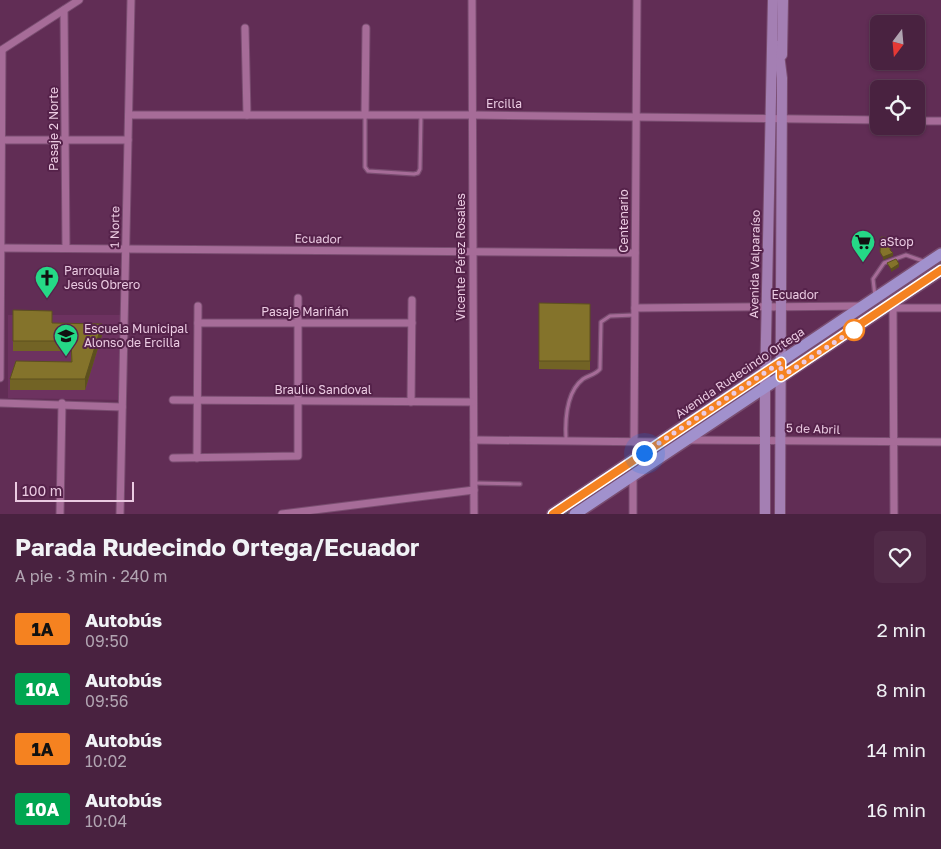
<!DOCTYPE html>
<html lang="es">
<head>
<meta charset="utf-8">
<style>
  body { margin:0; font-family:"Golos Text",sans-serif; background:#502a47; color:#f1f3f6; height:100vh; display:flex; flex-direction:column; font-size:19px; white-space:nowrap }
  * { box-sizing:border-box; margin:0 }
  p { font-size:16px; color:#b1a4b1 }
  .icon { flex:none; width:28px; height:28px; fill:none; stroke:currentColor; stroke-width:2; stroke-linecap:round; stroke-linejoin:round }
  .map { position:relative; height:514px; overflow:hidden }
  .side { display:flex; flex-direction:column; background:#492240; flex:1 }
  .side>* { flex:none }
  .badge { padding:0 10px; border-radius:4px; font-size:18px; line-height:32px }
  .needle { width:32px; rotate:196deg }
  .fabs { position:absolute; left:870px; top:15px; display:grid; gap:10px }
  .fabs a { display:grid; place-items:center; width:55px; height:55px; border-radius:8px; background:#492240; box-shadow:0 1px 4px #0004,0 0 0 1px #613f59; font-size:25px }
  .scale { position:absolute; left:15px; bottom:12px; width:119px; box-sizing:border-box; padding-left:5px; border:2px solid #ebcbe2; border-top:0; font-size:14px; line-height:18px; white-space:nowrap; color:#ebcbe2; -webkit-text-stroke:4px #55224a; paint-order:stroke }
  .you { position:absolute; width:25px; height:25px; margin:-12px; border:4px solid #fff; border-radius:50%; background:#1a73e8; box-shadow:0 0 0 8px #1a73e833 }
  .map>.badge { position:absolute; translate:-50% -50%; box-shadow:0 0 0 2px #fff }
  .round { display:grid; place-items:center; flex:none; width:52px; height:52px; border-radius:8px; background:#502a47 }
  .head { display:flex; align-items:center; justify-content:space-between; height:85px; padding:0 15px }
  h1 { font-size:24px; font-weight:700; line-height:38px }
  ul { padding:0; list-style:none }
  li { display:flex; align-items:center; gap:15px; height:60px; padding:0 15px }
  li div { flex:1 }
  li b { display:block; font-size:19px }
  li em { font-style:normal }
  li .badge { min-width:55px; font-weight:700; text-align:center }
  .map>svg:first-child { display:block }
  .built { fill:#6d3260 }
  .green { fill:#11814e }
  .lines { fill:none; stroke-linecap:round; stroke-linejoin:round }
  .lane-casing { stroke:#794d70; stroke-width:5.5 }
  .street-casing { stroke:#794d70; stroke-width:9 }
  .secondary-casing { stroke:#794d70; stroke-width:12 }
  .primary-casing { stroke:#794d70; stroke-width:14 }
  .lane { stroke:#a66c98; stroke-width:3 }
  .street { stroke:#a66c98; stroke-width:7 }
  .secondary { stroke:#a47fb3; stroke-width:10 }
  .primary { stroke:#a191cd; stroke-width:11 }
  .wall { fill:#726325 }
  .shaded-wall { fill:#5c501e }
  .building { fill:#84732b; stroke:#5c501e }
  .line-casing { stroke:#fff; stroke-width:11 }
  .line { stroke:#f58220; stroke-width:8 }
  .walk { stroke:#ebcbe2; stroke-width:5; stroke-dasharray:0 9 }
  .stop-dot { fill:#fff; stroke:#f58220; stroke-width:2.5 }
  .labels { text-anchor:middle; stroke-width:4; stroke-linejoin:round; paint-order:stroke }
  .street-label { font-size:12px; fill:#ebcbe2; stroke:#55224a }
  .poi-label { font-size:12px; fill:#ebcbe2; stroke:#55224a; text-anchor:start }
</style>
</head>
<body>
<div class="map">
<svg width="941" height="514" viewBox="0 0 941 514">
  <rect width="100%" height="100%" fill="#612d55"/>
  <path class="built" d="M8,315h117l-2,85 -115,-2z"/>
  <g class="green">
    <path d="M941,259v6l-150,100 1,-4z"/>
    <path d="M756,386l1,3 -191,125h-6z"/>
  </g>
  <g class="lines">
    <defs>
      <g id="lane">
        <path d="M365,115v52l3,4 46,3 4,-1 2,-4 1,-54"/>
        <path d="M875,296l-2,-17 11,-16 22,-8 17,6"/>
        <path d="M566,440c-1,-19 0,-48 17,-61 6,-4 12,-4 17,-10l1,-47 9,-6 24,-1"/>
        <path d="M474,483l46,1"/>
      </g>
      <g id="street">
        <path d="M472,0l2,514"/>
        <path d="M64,10l2,238"/>
        <path d="M245,28l2,87"/>
        <path d="M0,51l79,-51"/>
        <path d="M129,115h344l406,5"/>
        <path d="M365,115l1,-87"/>
        <path d="M916,121h25"/>
        <path d="M3,140h125"/>
        <path d="M0,248l635,5"/>
        <path d="M635,308l226,-2"/>
        <path d="M893,308l1,206"/>
        <path d="M893,308h48"/>
        <path d="M198,323h214"/>
        <path d="M0,378l2,-328"/>
        <path d="M173,400l299,2"/>
        <path d="M411,402l1,-102"/>
        <path d="M0,403l122,4"/>
        <path d="M474,440l184,2"/>
        <path d="M688,440l253,2"/>
        <path d="M634,442l3,-442"/>
        <path d="M173,458l125,-2v-158"/>
        <path d="M197,458l1,-152"/>
        <path d="M60,514l2,-111"/>
        <path d="M120,514l11,-514"/>
        <path d="M282,514l192,-24"/>
        <path d="M633,514v-39"/>
      </g>
      <g id="secondary">
        <path d="M778,46l4,32 -2,436"/>
        <path d="M782,55l1,-55"/>
        <path d="M765,514v-127l8,-387"/>
      </g>
      <g id="primary">
        <path d="M553,514l388,-260"/>
        <path d="M575,514l366,-244"/>
      </g>
    </defs>
    <use href="#lane" class="lane-casing"/>
    <use href="#street" class="street-casing"/>
    <use href="#secondary" class="secondary-casing"/>
    <use href="#primary" class="primary-casing"/>
    <use href="#lane" class="lane"/>
    <use href="#street" class="street"/>
    <use href="#secondary" class="secondary"/>
    <use href="#primary" class="primary"/>
  </g>
  <g class="wall">
    <path d="M539,303l51,1v66l-51,-1z"/>
    <path d="M13,310l39,13 50,12 -17,55h-75v-11l61,-17v-11h-58z"/>
  </g>
  <g class="shaded-wall">
    <path d="M893,253v3l-10,4v-3z"/>
    <path d="M899,264v3l-8,5v-3z"/>
    <path d="M102,324v11l-17,55v-11z"/>
  </g>
  <g class="building">
    <path d="M881,237l10,1 -1,12 3,3 -10,4 -3,-5z"/>
    <path d="M896,259l3,5 -8,5 -4,-6z"/>
    <path d="M539,303l51,1v57h-51z"/>
    <path d="M13,310l39,1v12l50,1 -17,55h-75l6,-18 56,1 -1,-21h-58z"/>
  </g>
  <g class="lines">
    <defs>
      <path id="line" d="M553,514l228,-152v15l160,-107"/>
    </defs>
    <use href="#line" class="line-casing"/>
    <use href="#line" class="line"/>
    <path class="walk" d="M644,453l137,-91v15l80,-52 -7,5"/>
  </g>
  <defs>
    <symbol id="supermarket-pin" viewBox="-11 -11 22 30"><path d="M0 17L-7.5 6A9.5 9.5 0 1 1 7.5 6Z" fill="#25d886" stroke="#55224a"/><path d="M-6-5.5h2.5l.6 2H6L4.5 2H-2.5L-4.4-4H-6ZM-1.5 3.2a1.3 1.3 0 1 0 .1 0ZM3 3.2a1.3 1.3 0 1 0 .1 0Z" fill="#111"/></symbol>
    <symbol id="church-pin" viewBox="-11 -11 22 30"><path d="M0 17L-7.5 6A9.5 9.5 0 1 1 7.5 6Z" fill="#25d886" stroke="#55224a"/><path d="M-1.2-6h2.4v3.5h3.3v2.4h-3.3V6h-2.4V-.1h-3.3v-2.4h3.3Z" fill="#111"/></symbol>
    <symbol id="school-pin" viewBox="-11 -11 22 30"><path d="M0 17L-7.5 6A9.5 9.5 0 1 1 7.5 6Z" fill="#25d886" stroke="#55224a"/><path d="M0-5L7-2L0 1L-7-2ZM-4 1L0 2.5L4 1V4Q0 6-4 4Z" fill="#111"/></symbol>
  </defs>
  <g fill-rule="evenodd">
    <use href="#supermarket-pin" x="849" y="228" width="28" height="38"/>
    <use href="#church-pin" x="33" y="264" width="28" height="38"/>
    <use href="#school-pin" x="52" y="322" width="28" height="38"/>
  </g>
  <circle class="stop-dot" cx="854" cy="330" r="10"/>
  <g class="labels">
    <g class="street-label">
      <text x="504" y="108">Ercilla</text>
      <text transform="translate(54 129) rotate(-90)" y="4">Pasaje 2 Norte</text>
      <text transform="translate(624 221) rotate(-90)" y="4">Centenario</text>
      <text transform="translate(115 227) rotate(-89)" y="4">1 Norte</text>
      <text transform="translate(318 239) rotate(1)" y="4">Ecuador</text>
      <text transform="translate(461 257) rotate(-90)" y="4">Vicente Pérez Rosales</text>
      <text transform="translate(755 264) rotate(-89)" y="4">Avenida Valparaíso</text>
      <text x="795" y="299">Ecuador</text>
      <text x="305" y="316">Pasaje Mariñán</text>
      <text transform="translate(740 373) rotate(-34)" y="4">Avenida Rudecindo Ortega</text>
      <text x="323" y="394">Braulio Sandoval</text>
      <text transform="translate(813 429) rotate(2)" y="4">5 de Abril</text>
    </g>
    <g class="poi-label">
      <text x="880" y="246">aStop</text>
      <text x="64" y="275">Parroquia<tspan x="64" dy="14">Jesús Obrero</tspan></text>
      <text x="84" y="333">Escuela Municipal<tspan x="84" dy="14">Alonso de Ercilla</tspan></text>
    </g>
  </g>
</svg>
<div class="fabs">
<a><svg class="needle" viewBox="-14 -14 28 28"><path d="M0-13l5 13h-10z" fill="#e53935"/><path d="M0 13l5-13h-10z" fill="#b1a4b1"/></svg></a>
<a><svg class="icon" aria-label="locate" viewBox="0 0 24 24"><circle cx="12" cy="12" r="6"/><path d="M12 2v4M12 18v4M2 12h4M18 12h4"/></svg></a>
</div>
<div class="scale">100 m</div>
<div class="you" style="left:644px;top:453px"></div>
</div>
<section class="side">
<div class="head"><div><h1>Parada Rudecindo Ortega/Ecuador</h1><p>A pie · 3 min · 240 m</p></div><a class="round"><svg class="icon" aria-label="heart" viewBox="0 0 24 24"><path d="M12 20l-8-8c-3-5 5-10 8-4 3-6 11-1 8 4z"/></svg></a></div>
<ul>
<li><span class="badge" style="background:#f58220;color:#111">1A</span><div><b>Autobús</b><p>09:50</p></div><em>2 min</em></li>
<li><span class="badge" style="background:#00a651;color:#fff">10A</span><div><b>Autobús</b><p>09:56</p></div><em>8 min</em></li>
<li><span class="badge" style="background:#f58220;color:#111">1A</span><div><b>Autobús</b><p>10:02</p></div><em>14 min</em></li>
<li><span class="badge" style="background:#00a651;color:#fff">10A</span><div><b>Autobús</b><p>10:04</p></div><em>16 min</em></li>
</ul>
</section>
</body>
</html>
